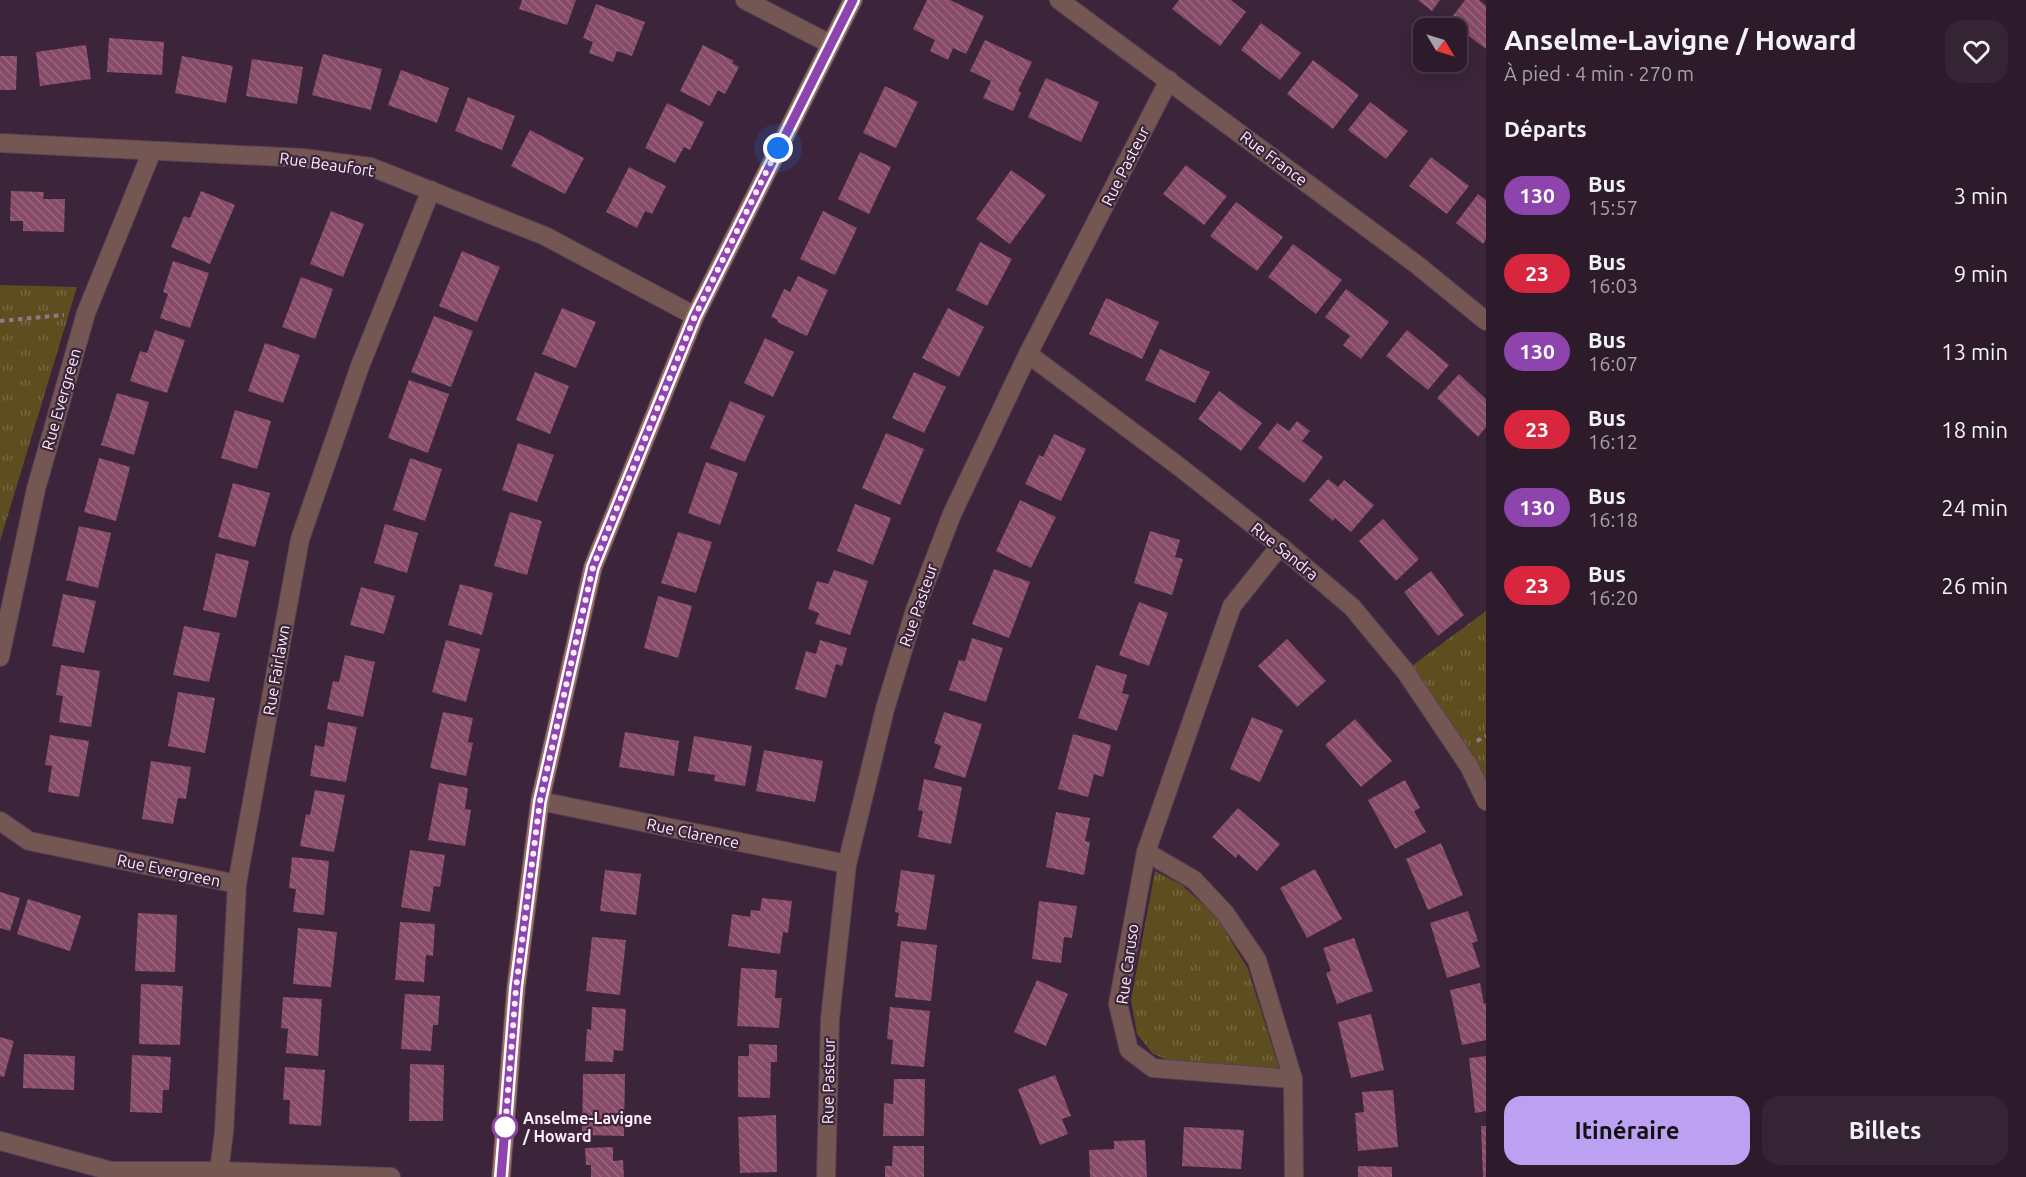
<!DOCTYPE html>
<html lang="fr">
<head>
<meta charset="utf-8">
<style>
  body { margin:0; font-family:Ubuntu,sans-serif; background:#352434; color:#f1f3f6; height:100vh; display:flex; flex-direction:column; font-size:22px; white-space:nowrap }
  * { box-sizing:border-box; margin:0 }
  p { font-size:20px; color:#a7a1a9 }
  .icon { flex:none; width:33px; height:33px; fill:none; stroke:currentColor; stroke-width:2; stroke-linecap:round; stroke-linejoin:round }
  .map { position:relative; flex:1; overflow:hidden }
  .panel { display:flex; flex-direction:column; background:#2d1b2c; width:540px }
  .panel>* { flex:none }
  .badge { padding:0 12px; border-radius:20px; font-size:21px; line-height:39px }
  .needle { width:39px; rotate:128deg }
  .tools { position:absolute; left:1413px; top:18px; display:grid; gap:12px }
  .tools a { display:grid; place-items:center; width:54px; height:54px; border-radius:12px; background:#2d1b2c; box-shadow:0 6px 24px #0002,0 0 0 2px #483948; font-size:30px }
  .you { position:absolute; width:30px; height:30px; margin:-15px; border:4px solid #fff; border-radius:50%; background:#1a73e8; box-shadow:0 0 0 9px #1a73e833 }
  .map>.badge { position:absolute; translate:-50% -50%; box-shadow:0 0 0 3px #fff }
  h2 { padding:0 18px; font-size:22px; line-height:54px }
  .round { display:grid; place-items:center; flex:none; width:63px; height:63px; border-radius:18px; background:#352434 }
  .headline { display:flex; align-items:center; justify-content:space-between; height:102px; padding:0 18px }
  h1 { font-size:28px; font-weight:600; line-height:45px }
  .button { display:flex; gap:12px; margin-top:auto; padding:12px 18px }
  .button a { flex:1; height:69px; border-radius:18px; background:#bca0f2; color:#111; font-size:24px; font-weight:600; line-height:69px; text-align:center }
  .button a+a { background:#352434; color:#f1f3f6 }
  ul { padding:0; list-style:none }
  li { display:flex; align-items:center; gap:18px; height:78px; padding:0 18px }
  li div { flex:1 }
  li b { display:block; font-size:22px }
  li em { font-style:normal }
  li .badge { min-width:66px; font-weight:700; text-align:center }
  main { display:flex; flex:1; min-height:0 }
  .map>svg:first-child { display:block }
  .grass { fill:url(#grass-tufts) }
  .building { fill:url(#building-back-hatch) }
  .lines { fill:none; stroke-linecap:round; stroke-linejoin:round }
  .street-casing { stroke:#574055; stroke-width:20 }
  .secondary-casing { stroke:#574055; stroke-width:20 }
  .path { stroke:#8e798c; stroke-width:4; stroke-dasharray:4.5 4.5; stroke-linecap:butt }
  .street { stroke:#745752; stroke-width:18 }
  .secondary { stroke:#9b6d65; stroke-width:18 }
  .line-casing { stroke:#fff; stroke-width:14 }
  .line { stroke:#8e44ad; stroke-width:9 }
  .walk { stroke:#fdedfb; stroke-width:6; stroke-dasharray:0 10.8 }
  .stop-dot { fill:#fff; stroke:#8e44ad; stroke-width:3 }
  .labels { text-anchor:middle; stroke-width:4.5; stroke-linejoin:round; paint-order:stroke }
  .street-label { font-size:16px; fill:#fdedfb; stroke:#3c243a }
  .stop-label { font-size:16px; font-weight:bold; fill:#fdedfb; stroke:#3c243a; text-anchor:start }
</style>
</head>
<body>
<main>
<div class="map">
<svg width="1486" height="1177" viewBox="0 0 1486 1177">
  <defs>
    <pattern id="grass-tufts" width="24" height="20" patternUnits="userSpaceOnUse" patternTransform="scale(1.5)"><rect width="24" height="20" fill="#5e4e1f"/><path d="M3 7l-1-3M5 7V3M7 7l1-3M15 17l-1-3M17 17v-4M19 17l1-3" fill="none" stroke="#766840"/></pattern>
    <pattern id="building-back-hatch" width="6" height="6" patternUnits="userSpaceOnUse" patternTransform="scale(1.5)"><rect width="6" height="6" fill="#874b68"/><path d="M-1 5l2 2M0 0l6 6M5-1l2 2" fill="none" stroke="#99657e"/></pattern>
  </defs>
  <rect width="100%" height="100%" fill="#3c243a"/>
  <g class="grass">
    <path d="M0,285l77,2 -77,254z"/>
    <path d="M1486,611v190l-81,-130z"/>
    <path d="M1155,871l27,14 34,31 32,53 32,102 -109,-10 -18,-7 -16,-20 -6,-34z"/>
  </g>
  <g class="building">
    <path d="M522,0h54l-9,25 -48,-16z"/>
    <path d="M927,0h23l34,16 -18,38 -13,-6 -5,12 -18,-9 5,-11 -22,-11z"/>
    <path d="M1179,0h52l15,12 -26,34 -48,-37z"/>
    <path d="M1418,0h22l-8,11z"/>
    <path d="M1465,0h14l7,6v43l-37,-28z"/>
    <path d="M596,4l49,18 -13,34 -15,-5 -4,11 -24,-9 4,-11 -10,-4z"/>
    <path d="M1261,23l40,30 -21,27 -39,-30z"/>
    <path d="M109,38l55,4 -2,33 -55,-3z"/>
    <path d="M985,40l47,22 -14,29 3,2 -8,18 -30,-13 8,-17 -21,-10z"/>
    <path d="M86,45l5,34 -51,7 -4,-34z"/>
    <path d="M703,45l31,16 -2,2 7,4 -14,27 -7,-4 -8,16 -30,-15z"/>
    <path d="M323,54l59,15 -11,41 -59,-15z"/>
    <path d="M0,56h17l-1,34h-16z"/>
    <path d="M182,56l51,10 -7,37 -51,-10z"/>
    <path d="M252,59l51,8 -6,37 -51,-8z"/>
    <path d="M1313,60l46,35 -26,34 -46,-35z"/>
    <path d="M401,70l48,18 -12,35 -49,-18z"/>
    <path d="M1046,78l53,24 -18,40 -53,-25z"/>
    <path d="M885,86l33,16 -22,46 -33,-15z"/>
    <path d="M468,97l47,19 -13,34 -47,-19z"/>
    <path d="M1370,102l38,29 -22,28 -38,-29z"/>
    <path d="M667,103l37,19 -14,28 -6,-3 -9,16 -30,-15z"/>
    <path d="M530,130l54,28 -19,36 -54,-28z"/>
    <path d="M860,152l31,15 -22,47 -31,-15z"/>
    <path d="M1431,157l38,29 -22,28 -38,-28z"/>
    <path d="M1186,165l41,31 -23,29 -41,-31z"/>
    <path d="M629,167l37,19 -14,28 -7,-3 -8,17 -31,-16z"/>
    <path d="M1011,170l35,25 -36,49 -34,-25z"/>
    <path d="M11,191l33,1 -1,7h22l-1,33 -41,-1v-10h-13z"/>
    <path d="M201,191l34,14 -25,59 -39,-17 13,-31 6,2z"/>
    <path d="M1478,194l8,6v39l-3,5 -27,-21z"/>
    <path d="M1236,202l47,35 -26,34 -47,-35z"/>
    <path d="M331,211l33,13 -21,53 -33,-13z"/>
    <path d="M823,211l34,17 -22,47 -35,-16z"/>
    <path d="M980,242l32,17 -25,47 -31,-16z"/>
    <path d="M1293,244l49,36 -26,34 -48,-37z"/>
    <path d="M462,251l38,16 -23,55 -38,-16z"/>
    <path d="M173,261l36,12 -19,55 -30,-10 8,-24 -5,-2z"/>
    <path d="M798,276l30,14 -21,46 -30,-14 1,-2 -7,-3 13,-28 6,3z"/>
    <path d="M301,277l32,12 -18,50 -33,-12z"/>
    <path d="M1346,289l43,33 -28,37 -18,-14 7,-9 -25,-19z"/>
    <path d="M1106,298l53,24 -17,37 -53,-25z"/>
    <path d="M562,308l34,14 -20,46 -34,-14z"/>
    <path d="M948,308l36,19 -25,50 -37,-19z"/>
    <path d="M434,316l39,15 -22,56 -40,-15z"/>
    <path d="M155,330l30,10 -18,53 -37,-12 10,-30 7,2z"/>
    <path d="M1407,330l42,35 -21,25 -42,-34z"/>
    <path d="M765,338l29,14 -21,45 -29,-14z"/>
    <path d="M265,343l35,12 -17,48 -35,-12z"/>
    <path d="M1160,349l50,23 -15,31 -50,-23z"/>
    <path d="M535,372l34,14 -19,48 -34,-14z"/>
    <path d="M914,372l32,15 -22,46 -32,-15z"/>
    <path d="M1459,374l27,25v28l-8,10 -41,-39z"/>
    <path d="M409,380l40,14 -21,59 -40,-15z"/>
    <path d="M1219,391l43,32 -21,28 -43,-32z"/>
    <path d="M117,393l32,9 -15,53 -33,-10z"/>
    <path d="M730,401l35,15 -20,46 -35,-14z"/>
    <path d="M235,410l36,11 -14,48 -36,-11z"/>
    <path d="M1297,421l13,10 -8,10 21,16 -19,26 -46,-35 19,-25 12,8z"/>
    <path d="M886,433l38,16 -24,56 -38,-17z"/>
    <path d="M1054,434l32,15 -25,52 -36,-17 14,-29 4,2z"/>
    <path d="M518,443l36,12 -17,47 -35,-12z"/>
    <path d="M99,458l31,9 -14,54 -32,-9z"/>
    <path d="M410,458l32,11 -17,52 -32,-11z"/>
    <path d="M706,462l32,11 -18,52 -32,-12z"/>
    <path d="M1328,479l10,8 6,-7 30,25 -23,27 -16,-14 -2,3 -24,-21z"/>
    <path d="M233,483l37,10 -15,54 -37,-10z"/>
    <path d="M1020,500l36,17 -25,51 -35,-17z"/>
    <path d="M855,504l36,14 -18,47 -36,-14z"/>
    <path d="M510,512l32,9 -15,54 -33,-9z"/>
    <path d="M1383,519l36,40 -23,22 -37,-40z"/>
    <path d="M385,524l33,9 -11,40 -33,-10z"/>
    <path d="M79,526l32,7 -13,55 -32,-8z"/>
    <path d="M1150,531l30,9 -5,17 8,2 -11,36 -38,-12z"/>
    <path d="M678,532l34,10 -16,51 -35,-10z"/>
    <path d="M216,553l33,8 -13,57 -33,-8z"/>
    <path d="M994,569l36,13 -21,56 -37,-14z"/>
    <path d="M834,570l34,11 -18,54 -35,-11 4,-11 -11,-4 9,-28 11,3z"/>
    <path d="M1431,571l33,44 -26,21 -34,-44z"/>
    <path d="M460,584l33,9 -11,42 -34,-10z"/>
    <path d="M361,587l34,9 -11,38 -34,-9z"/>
    <path d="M63,594l33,7 -12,52 -32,-7z"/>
    <path d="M658,596l34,10 -14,52 -34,-10z"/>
    <path d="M1139,602l29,11 -19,53 -30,-11z"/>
    <path d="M184,626l36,7 -11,49 -36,-7z"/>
    <path d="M972,638l31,10 -17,54 -37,-12 10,-30 6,1z"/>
    <path d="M1287,639l39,42 -29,26 -39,-41z"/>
    <path d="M446,640l34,9 -14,53 -34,-10z"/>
    <path d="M820,640l27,8 -5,18 -6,-2 -10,34 -31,-9 11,-38 10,3z"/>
    <path d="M345,655l30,7 -12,55 -36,-8 6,-28 6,1z"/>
    <path d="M61,665l39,6 -9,56 -32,-5 4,-26 -7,-1z"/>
    <path d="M1096,665l31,10 -5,18 7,2 -12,36 -39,-13z"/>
    <path d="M178,692l37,6 -10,55 -37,-7z"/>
    <path d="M443,712l30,6 -5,24 5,1 -7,33 -36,-8z"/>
    <path d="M944,712l38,12 -17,54 -31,-10 7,-22 -7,-3z"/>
    <path d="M1252,717l31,13 -23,52 -30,-13z"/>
    <path d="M1355,719l37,42 -31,26 -36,-42z"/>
    <path d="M328,722l29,5 -11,55 -36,-6 5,-31 9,2z"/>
    <path d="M625,732l54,9 -5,35 -55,-9z"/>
    <path d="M1073,734l38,11 -8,32 -9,-3 -6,23 -30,-8z"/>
    <path d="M50,735l39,6 -10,56 -31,-5 4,-26 -7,-1z"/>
    <path d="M694,736l58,10 -7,40 -31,-5 1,-6 -27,-4z"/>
    <path d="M764,750l59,11 -8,41 -59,-11z"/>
    <path d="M151,761l40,6 -5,32 -8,-1 -5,26 -31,-5z"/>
    <path d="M924,779l38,8 -11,57 -33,-7 5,-26 -5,-1z"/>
    <path d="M1405,780l15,28 -6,3 12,21 -31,17 -27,-49z"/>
    <path d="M439,783l29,5 -3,21 6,1 -6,36 -37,-6z"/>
    <path d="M315,790l30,5 -11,57 -34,-6 6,-32 4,1z"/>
    <path d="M1238,808l42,36 -23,27 -19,-17 -2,4 -24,-21z"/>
    <path d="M1056,812l34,6 -5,23 5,1 -6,33 -38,-8z"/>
    <path d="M1441,843l22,52 -35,15 -22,-51z"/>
    <path d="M410,850l35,5 -5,32 -6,-1 -4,26 -29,-5z"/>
    <path d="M292,857l37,4 -5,54 -31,-3 3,-23 -7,-1z"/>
    <path d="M1315,869l27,50 -35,19 -27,-50z"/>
    <path d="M605,870l36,4 -5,41 -36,-4z"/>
    <path d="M901,870l34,5 -9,55 -29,-4 2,-13 -4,-1z"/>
    <path d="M0,892l20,6 -10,33 -10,-3z"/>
    <path d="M762,898l30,3 -4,32 -5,-1 -3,22 -52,-8 4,-32 18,3 1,-7 9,1z"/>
    <path d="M28,899l53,17 -11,35 -53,-17z"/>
    <path d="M1039,901l38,5 -5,32 -8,-1 -3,26 -29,-4z"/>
    <path d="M1468,911l10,30 -6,2 8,24 -33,11 -17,-55z"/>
    <path d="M138,913l39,2 -2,57 -40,-1z"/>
    <path d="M400,922l35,2 -2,32 -7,-1 -2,27 -29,-2z"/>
    <path d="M298,928l39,4 -6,55 -38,-3z"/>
    <path d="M592,937l34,3 -6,55 -34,-4z"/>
    <path d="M1354,938l19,53 -36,13 -11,-31 5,-2 -8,-23z"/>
    <path d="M901,941l36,4 -6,56 -36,-4z"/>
    <path d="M741,968l36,2 -2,28h7l-3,30 -42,-2z"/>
    <path d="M1037,980l31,14 -22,52 -32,-14z"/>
    <path d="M1480,983l4,21 2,-1v37l-24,5 -12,-55z"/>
    <path d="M141,984l42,2 -3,59 -41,-1z"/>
    <path d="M405,994l35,2 -2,29h-5l-2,26 -30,-2z"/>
    <path d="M283,997l39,2 -4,57 -32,-3 2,-24 -7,-1z"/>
    <path d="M592,1007l34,2 -3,42 -9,-1 -1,12 -28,-1 2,-32 4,1z"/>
    <path d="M890,1007l40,4 -6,56 -33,-3 2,-24 -6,-1z"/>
    <path d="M1371,1014l13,56 -33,8 -13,-56z"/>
    <path d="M0,1037l14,4 -10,36 -4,-1z"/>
    <path d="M749,1044l28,1v17h-6l-1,36 -32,-1v-41h11z"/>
    <path d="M24,1054l51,2 -1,34 -51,-2z"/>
    <path d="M132,1055l39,2 -2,33h-6l-1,23 -32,-1z"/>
    <path d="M1486,1056v55l-11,2 -6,-55z"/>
    <path d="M410,1064l34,1 -1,56h-34z"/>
    <path d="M285,1067l40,3 -4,56 -32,-2 1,-24h-7z"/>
    <path d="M583,1074h42l-1,62 -42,-1z"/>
    <path d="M1055,1075l16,41 -9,3 6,15 -28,11 -22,-56z"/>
    <path d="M894,1079h31l-1,57h-41l1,-33 9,1z"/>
    <path d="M1393,1090l5,57 -40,4 -3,-38 9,-1 -2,-20z"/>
    <path d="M776,1115l1,57 -37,1 -2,-56z"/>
    <path d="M1481,1126h5v51h-3z"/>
    <path d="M1184,1127l60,3 -3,39 -59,-3z"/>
    <path d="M1145,1140l2,37h-57l-1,-27 25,-1v-8z"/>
    <path d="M893,1146h31v31h-39v-11h7z"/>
    <path d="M613,1147v14l10,-1 1,17h-33v-12h-5l-1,-17z"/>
    <path d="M1358,1166l34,1v10h-34z"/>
  </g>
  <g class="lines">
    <defs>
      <g id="street">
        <path d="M745,0l85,44"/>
        <path d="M1059,0l357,264 70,57"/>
        <path d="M0,143l303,15 68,9 174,69 150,80"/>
        <path d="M1028,354l149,111 103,81 72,61 53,64 64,95 17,35"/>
        <path d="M1280,546l-48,60 -86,246 -28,152 11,46 24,18 140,11"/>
        <path d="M0,657l36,-168 50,-176 66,-162"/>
        <path d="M540,801l307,63"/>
        <path d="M0,821l29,20 208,43"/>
        <path d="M1146,852l48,28 31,33 32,47 36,119 1,98"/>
        <path d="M0,1141l111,30h108l172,6"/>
        <path d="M219,1171l5,-39 13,-248 63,-345 60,-173 71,-176"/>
        <path d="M826,1177l4,-158 17,-155 38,-155 30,-99 37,-96 76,-160 141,-274"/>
      </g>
      <path id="secondary" d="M501,1177l15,-189 24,-187 53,-234 102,-251 158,-316"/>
    </defs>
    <use href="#street" class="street-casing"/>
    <use href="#secondary" class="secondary-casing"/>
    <g class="path">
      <path d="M0,321l64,-6"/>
      <path d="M1477,741l9,-5"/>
    </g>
    <use href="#street" class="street"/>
    <use href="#secondary" class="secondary"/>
  </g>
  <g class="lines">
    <defs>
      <path id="line" d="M501,1177l15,-189 24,-187 53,-234 102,-251 158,-316"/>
    </defs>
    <use href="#line" class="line-casing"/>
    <use href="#line" class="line"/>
    <path class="walk" d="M505,1127v3l11,-142 24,-187 53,-234 102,-251 83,-168"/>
  </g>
  <circle class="stop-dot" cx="505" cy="1127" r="12"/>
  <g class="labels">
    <g class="street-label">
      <text transform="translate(1274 158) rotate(37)" y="6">Rue France</text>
      <text transform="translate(327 164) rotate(8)" y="6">Rue Beaufort</text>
      <text transform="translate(1125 166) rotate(-63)" y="6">Rue Pasteur</text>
      <text transform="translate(61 399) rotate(-74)" y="6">Rue Evergreen</text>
      <text transform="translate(1285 551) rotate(39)" y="6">Rue Sandra</text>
      <text transform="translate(918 605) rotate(-71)" y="6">Rue Pasteur</text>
      <text transform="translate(276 670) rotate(-80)" y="6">Rue Fairlawn</text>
      <text transform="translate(693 833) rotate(12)" y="6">Rue Clarence</text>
      <text transform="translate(169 870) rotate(12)" y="6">Rue Evergreen</text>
      <text transform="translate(1127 964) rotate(-82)" y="6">Rue Caruso</text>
      <text transform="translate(828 1081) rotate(-89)" y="6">Rue Pasteur</text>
    </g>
    <g class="stop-label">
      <text x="523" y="1124">Anselme-Lavigne<tspan x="523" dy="18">/ Howard</tspan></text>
    </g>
  </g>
</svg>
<div class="tools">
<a><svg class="needle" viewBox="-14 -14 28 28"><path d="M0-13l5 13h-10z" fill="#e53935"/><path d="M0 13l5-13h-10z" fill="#a7a1a9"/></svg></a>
</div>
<div class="you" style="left:778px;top:148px"></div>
</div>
<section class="panel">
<div class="headline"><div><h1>Anselme-Lavigne / Howard</h1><p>À pied · 4 min · 270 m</p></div><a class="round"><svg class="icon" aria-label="heart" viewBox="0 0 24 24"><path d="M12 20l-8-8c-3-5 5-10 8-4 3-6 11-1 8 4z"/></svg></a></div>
<h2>Départs</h2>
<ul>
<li><span class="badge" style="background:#8e44ad;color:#fff">130</span><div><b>Bus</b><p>15:57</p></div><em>3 min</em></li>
<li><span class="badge" style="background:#d7263d;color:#fff">23</span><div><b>Bus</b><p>16:03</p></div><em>9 min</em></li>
<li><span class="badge" style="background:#8e44ad;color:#fff">130</span><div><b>Bus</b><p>16:07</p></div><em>13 min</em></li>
<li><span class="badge" style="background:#d7263d;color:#fff">23</span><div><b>Bus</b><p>16:12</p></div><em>18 min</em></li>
<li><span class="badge" style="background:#8e44ad;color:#fff">130</span><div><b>Bus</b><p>16:18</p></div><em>24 min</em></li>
<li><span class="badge" style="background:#d7263d;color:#fff">23</span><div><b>Bus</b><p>16:20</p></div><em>26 min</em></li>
</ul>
<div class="button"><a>Itinéraire</a><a>Billets</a></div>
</section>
</main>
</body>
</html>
